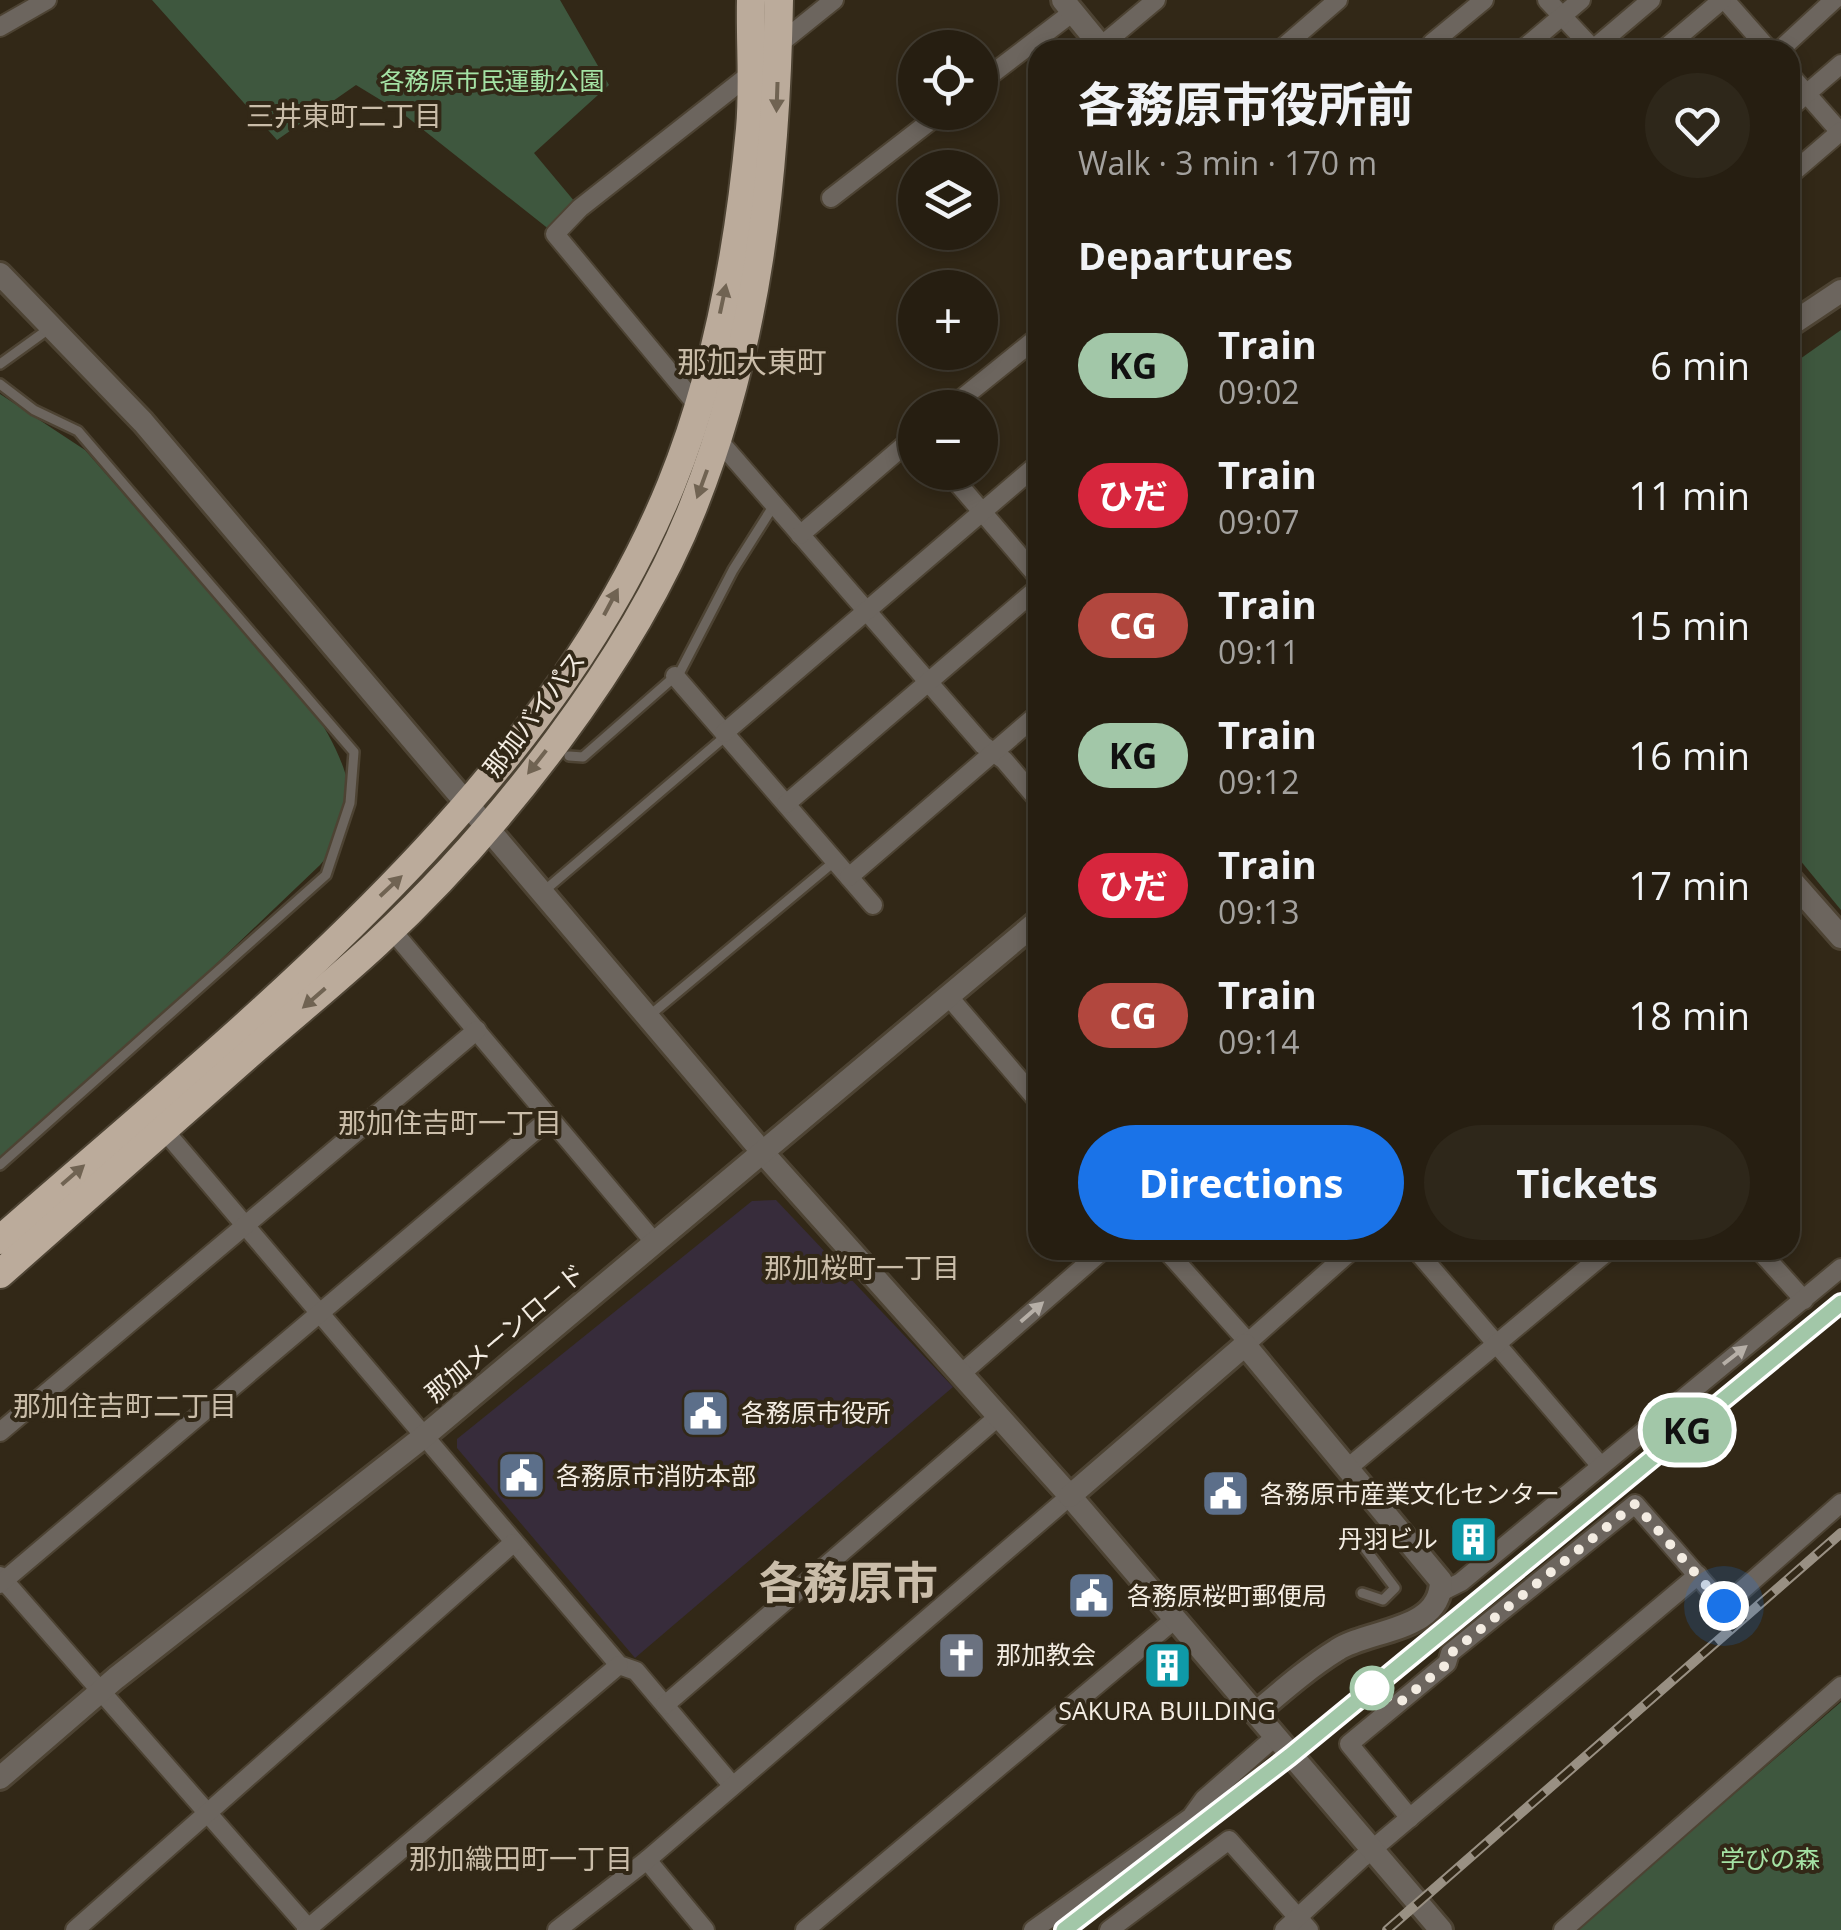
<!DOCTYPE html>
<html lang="en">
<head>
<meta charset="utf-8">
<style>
  body { margin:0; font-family:"Open Sans","Noto Sans JP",sans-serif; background:#2e271a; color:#f1f3f6; height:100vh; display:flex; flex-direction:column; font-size:38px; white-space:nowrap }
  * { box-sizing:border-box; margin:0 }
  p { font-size:32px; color:#a4a29f }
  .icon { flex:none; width:55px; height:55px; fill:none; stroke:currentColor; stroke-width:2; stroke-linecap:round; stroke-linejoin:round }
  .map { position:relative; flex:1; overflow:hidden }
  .sheet { position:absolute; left:1028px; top:40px; width:772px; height:1220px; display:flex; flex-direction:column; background:#261e11; border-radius:30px; box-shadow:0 5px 15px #0003,0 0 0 2px #423c31 }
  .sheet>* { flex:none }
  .badge { padding:0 20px; border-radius:32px; font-size:35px; line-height:65px }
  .buttons { position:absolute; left:898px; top:30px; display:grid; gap:20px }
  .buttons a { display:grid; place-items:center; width:100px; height:100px; border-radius:50%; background:#261e11; box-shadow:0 5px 15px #0003,0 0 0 2px #423c31; font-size:50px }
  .you { position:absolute; width:50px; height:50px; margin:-25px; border:8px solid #fff; border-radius:50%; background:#1a73e8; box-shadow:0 0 0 15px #1a73e833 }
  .map>.badge { position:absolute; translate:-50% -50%; box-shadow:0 0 0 5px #fff }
  h2 { padding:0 50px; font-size:38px; line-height:90px }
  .round { display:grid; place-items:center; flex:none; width:105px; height:105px; border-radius:52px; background:#2e271a }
  .summary { display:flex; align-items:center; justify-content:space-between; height:170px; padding:0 50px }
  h1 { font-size:48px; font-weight:700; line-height:75px }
  .button { display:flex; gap:20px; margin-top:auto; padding:20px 50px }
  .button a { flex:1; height:115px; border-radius:60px; background:#1a73e8; color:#fff; font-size:40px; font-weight:700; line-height:115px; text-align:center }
  .button a+a { background:#2e271a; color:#f1f3f6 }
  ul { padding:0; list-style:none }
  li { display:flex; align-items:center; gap:30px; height:130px; padding:0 50px }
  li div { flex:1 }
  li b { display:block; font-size:38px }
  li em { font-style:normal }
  li .badge { min-width:110px; font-weight:700; text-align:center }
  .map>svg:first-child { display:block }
  .commercial { fill:#372c3b }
  .green { fill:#3e573e }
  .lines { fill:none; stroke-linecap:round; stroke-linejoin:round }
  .service-casing { stroke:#4d4333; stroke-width:14 }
  .minor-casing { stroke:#4d4333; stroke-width:22 }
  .tertiary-casing { stroke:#4d4333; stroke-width:28 }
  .trunk-casing { stroke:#4d4333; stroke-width:32 }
  .service { stroke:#6c655e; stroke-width:9 }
  .minor { stroke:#6c655e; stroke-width:18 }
  .tertiary { stroke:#6c655e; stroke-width:22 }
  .trunk { stroke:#bbab9b; stroke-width:28 }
  .rail-casing { stroke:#999083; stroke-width:10 }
  .rail { stroke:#322817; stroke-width:6; stroke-dasharray:19; stroke-linecap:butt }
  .oneway { fill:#706352 }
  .oneway2 { fill:#b6afa7 }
  .line-casing { stroke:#fff; stroke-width:22 }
  .line { stroke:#a2c7a8; stroke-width:15 }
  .walk { stroke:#f3ece2; stroke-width:10; stroke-dasharray:0 18 }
  .stop-dot { fill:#fff; stroke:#a2c7a8; stroke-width:5 }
  .labels { text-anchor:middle; stroke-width:8; stroke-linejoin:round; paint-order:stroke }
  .park-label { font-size:25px; fill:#a4e2a4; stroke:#322817 }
  .street-label { font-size:25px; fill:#f3ece2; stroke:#322817 }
  .poi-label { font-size:25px; fill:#f3ece2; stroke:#322817; text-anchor:start }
  .neighbourhood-label { font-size:28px; fill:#cabda9; stroke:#322817 }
  .quarter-label { font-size:30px; fill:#cabda9; stroke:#322817 }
  .town-label { font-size:45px; font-weight:bold; fill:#cabda9; stroke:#322817 }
</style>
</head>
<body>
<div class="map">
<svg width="1841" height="1930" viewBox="0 0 1841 1930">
  <rect width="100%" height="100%" fill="#322817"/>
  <path class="commercial" d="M776,1200l177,187 -318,271 -178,-210v-9l295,-238z"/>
  <g class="green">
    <path d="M152,0h408l49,85 -75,68 46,55 -25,26 -153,-121 -46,-28 -79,55z"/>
    <path d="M1841,330v580l-51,-62v-482z"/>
    <path d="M0,394l85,56 228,260c21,31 50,84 32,122 -5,12 -17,23 -25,33l-220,210 -100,83z"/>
    <path d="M1841,1702v228h-265z"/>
  </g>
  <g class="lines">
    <defs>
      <g id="service">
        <path d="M0,364l50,-36"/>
        <path d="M0,384l34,26 44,21 276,321 -4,51 -24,72 -326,290"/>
        <path d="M569,756l14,1 97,-85 53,-102 41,-65"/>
        <path d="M544,891l183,-156"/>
        <path d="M649,1016l186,-155"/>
        <path d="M1354,1534l41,54 -12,12 -21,-7"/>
      </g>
      <g id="minor">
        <path d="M1547,0l47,50"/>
        <path d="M1725,0l44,50"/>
        <path d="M0,27l47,-27"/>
        <path d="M1432,43l52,-43"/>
        <path d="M778,45l56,-45"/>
        <path d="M1101,46l55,-46"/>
        <path d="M1280,50l58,-50"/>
        <path d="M1522,50l59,-50"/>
        <path d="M1592,50l59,-50"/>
        <path d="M1663,50l59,-50"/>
        <path d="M1780,50l54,-50"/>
        <path d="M1790,75l51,58"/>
        <path d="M980,83l93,-71"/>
        <path d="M1790,108l51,-44"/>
        <path d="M1790,175l51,-44"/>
        <path d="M831,198l111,-86"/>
        <path d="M950,408l88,-71"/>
        <path d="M702,411l-147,-177 25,-26 169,-133"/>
        <path d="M713,434l270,311 21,15 34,40"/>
        <path d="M948,472l90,105"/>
        <path d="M800,535l115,-99"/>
        <path d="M675,676l198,229"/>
        <path d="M724,733l314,-269"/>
        <path d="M786,804l252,-216"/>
        <path d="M849,877l189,-163"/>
        <path d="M391,929l264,314"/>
        <path d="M949,997l89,104"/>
        <path d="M164,1130l455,535 17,6 96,114"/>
        <path d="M1166,1250l82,92"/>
        <path d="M1416,1250l184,215"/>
        <path d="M1759,1250l45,50"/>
        <path d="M1245,1345l107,-95"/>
        <path d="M962,1373l141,-123"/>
        <path d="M0,1432l477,-402"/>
        <path d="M1349,1467l260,-217"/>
        <path d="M0,1576l310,354"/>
        <path d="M0,1584l550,-466"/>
        <path d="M1441,1592l20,-10 380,-314"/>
        <path d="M665,1705l334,-289"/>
        <path d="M1410,1818l-61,-74 98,-81 3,-10 185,-149 89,102 117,-103"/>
        <path d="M647,1860l58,70"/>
        <path d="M75,1930l438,-387"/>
        <path d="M306,1930l313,-265"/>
        <path d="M557,1930l90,-70 423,-364"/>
        <path d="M805,1930l370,-311"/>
        <path d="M1033,1930l158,-113 13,-18 71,-62"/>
        <path d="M1109,1930l120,-90 80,90"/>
        <path d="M1284,1930l78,-72 336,-283"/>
        <path d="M1563,1930l278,-244"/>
      </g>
      <g id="tertiary">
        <path d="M1063,0l41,50"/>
        <path d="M0,274l143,148 621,732 306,342 371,434"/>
        <path d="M1790,325l51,-34"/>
        <path d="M1790,879l51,58"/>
        <path d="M1070,1496l175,-151 196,236c0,51 -72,48 -104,69 -29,18 -55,41 -81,63"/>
        <path d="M0,1778l116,-100 306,-240 616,-517"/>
      </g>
      <g id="trunk">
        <path d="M0,1240c244,-215 545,-446 671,-755 45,-111 68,-237 79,-356 4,-42 0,-86 1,-129"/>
        <path d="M0,1274c82,-73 165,-145 247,-218 43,-38 88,-74 130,-113 120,-111 256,-284 316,-436 65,-163 83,-333 86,-507"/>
      </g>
    </defs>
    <use href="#service" class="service-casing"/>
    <use href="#minor" class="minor-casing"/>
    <use href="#tertiary" class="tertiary-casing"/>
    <use href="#trunk" class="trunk-casing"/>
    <use href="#service" class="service"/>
    <use href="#minor" class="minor"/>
    <use href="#tertiary" class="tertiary"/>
    <use href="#trunk" class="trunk"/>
    <defs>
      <g id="rail">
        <path d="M1064,1930l226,-175 551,-452"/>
        <path d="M1387,1930l454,-397"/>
      </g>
    </defs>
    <use href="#rail" class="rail-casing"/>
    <use href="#rail" class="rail"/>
  </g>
  <defs><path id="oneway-solid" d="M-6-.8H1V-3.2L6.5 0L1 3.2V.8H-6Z" transform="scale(2.5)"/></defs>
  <g class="oneway">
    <use href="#oneway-solid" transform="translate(777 97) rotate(92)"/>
    <use href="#oneway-solid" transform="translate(723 299) rotate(-78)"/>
    <use href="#oneway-solid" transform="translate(702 484) rotate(110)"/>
    <use href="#oneway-solid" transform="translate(611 602) rotate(-62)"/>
    <use href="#oneway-solid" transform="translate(537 762) rotate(128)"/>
    <use href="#oneway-solid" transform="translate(391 886) rotate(-43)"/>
    <use href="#oneway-solid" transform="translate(314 998) rotate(139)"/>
    <use href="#oneway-solid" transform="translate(73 1175) rotate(-41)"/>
  </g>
  <g class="oneway2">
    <use href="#oneway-solid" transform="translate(1032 1312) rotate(-41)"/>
    <use href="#oneway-solid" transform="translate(1735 1355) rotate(-38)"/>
  </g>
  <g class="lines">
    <defs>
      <path id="line" d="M1064,1930l226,-174 551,-453"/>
    </defs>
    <use href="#line" class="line-casing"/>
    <use href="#line" class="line"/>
    <path class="walk" d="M1372,1688l26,16 49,-40 3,-10 185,-150 89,102"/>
  </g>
  <defs>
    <symbol id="civic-square" viewBox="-11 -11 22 22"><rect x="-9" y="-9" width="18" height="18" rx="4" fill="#5c6f8a" stroke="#322817"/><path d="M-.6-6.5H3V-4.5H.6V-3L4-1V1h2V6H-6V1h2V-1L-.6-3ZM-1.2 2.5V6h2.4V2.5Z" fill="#fff"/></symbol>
    <symbol id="building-square" viewBox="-11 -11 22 22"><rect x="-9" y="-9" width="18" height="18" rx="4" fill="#0f9aa8" stroke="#322817"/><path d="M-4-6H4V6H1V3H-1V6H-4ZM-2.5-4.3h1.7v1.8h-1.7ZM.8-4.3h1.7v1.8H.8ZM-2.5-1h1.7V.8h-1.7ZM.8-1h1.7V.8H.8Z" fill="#fff"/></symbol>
    <symbol id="church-square" viewBox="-11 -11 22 22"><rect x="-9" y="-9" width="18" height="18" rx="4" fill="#6b7280" stroke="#322817"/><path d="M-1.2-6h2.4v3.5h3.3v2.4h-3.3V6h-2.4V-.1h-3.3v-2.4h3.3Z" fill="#fff"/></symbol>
  </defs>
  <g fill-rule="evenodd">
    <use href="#civic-square" x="678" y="1386" width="55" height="55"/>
    <use href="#civic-square" x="494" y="1448" width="55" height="55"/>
    <use href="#civic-square" x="1198" y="1466" width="55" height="55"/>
    <use href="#building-square" x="1446" y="1512" width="55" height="55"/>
    <use href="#civic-square" x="1064" y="1568" width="55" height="55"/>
    <use href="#church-square" x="934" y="1628" width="55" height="55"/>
    <use href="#building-square" x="1140" y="1638" width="55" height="55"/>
  </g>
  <circle class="stop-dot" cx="1372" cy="1688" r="20"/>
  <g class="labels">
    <g class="park-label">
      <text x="492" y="90">各務原市民運動公園</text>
      <text x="1770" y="1868">学びの森</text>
    </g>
    <g class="street-label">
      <text transform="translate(534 714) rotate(-53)" y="9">那加バイパス</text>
      <text transform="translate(505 1333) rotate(-40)" y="9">那加メーンロード</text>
    </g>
    <g class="poi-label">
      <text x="741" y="1422">各務原市役所</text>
      <text x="556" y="1485">各務原市消防本部</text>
      <text x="1260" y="1503">各務原市産業文化センター</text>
      <text x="1438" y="1548" text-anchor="end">丹羽ビル</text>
      <text x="1127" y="1605">各務原桜町郵便局</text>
      <text x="996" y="1664">那加教会</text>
      <text x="1167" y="1720" text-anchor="middle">SAKURA BUILDING</text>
    </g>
    <g class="neighbourhood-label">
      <text x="344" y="126">三井東町二丁目</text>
      <text x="450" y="1133">那加住吉町一丁目</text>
      <text x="862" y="1278">那加桜町一丁目</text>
      <text x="125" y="1416">那加住吉町二丁目</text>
      <text x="521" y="1869">那加織田町一丁目</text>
    </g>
    <g class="quarter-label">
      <text x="752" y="373">那加大東町</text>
    </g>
    <g class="town-label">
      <text x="848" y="1599">各務原市</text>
    </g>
  </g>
</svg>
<div class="buttons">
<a><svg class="icon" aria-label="locate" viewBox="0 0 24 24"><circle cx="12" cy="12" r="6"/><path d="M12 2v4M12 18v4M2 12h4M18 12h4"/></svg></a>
<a><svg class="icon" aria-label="layers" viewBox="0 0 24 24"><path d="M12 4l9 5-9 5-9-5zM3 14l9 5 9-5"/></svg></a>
<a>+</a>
<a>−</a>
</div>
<div class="you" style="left:1724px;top:1606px"></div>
<b class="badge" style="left:1687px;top:1430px;background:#a2c7a8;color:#111">KG</b>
<section class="sheet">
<div class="summary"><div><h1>各務原市役所前</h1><p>Walk · 3 min · 170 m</p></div><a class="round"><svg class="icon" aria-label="heart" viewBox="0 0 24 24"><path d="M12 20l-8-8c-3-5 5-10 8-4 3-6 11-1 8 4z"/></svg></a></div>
<h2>Departures</h2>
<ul>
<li><span class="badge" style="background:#a2c7a8;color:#111">KG</span><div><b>Train</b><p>09:02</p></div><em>6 min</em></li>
<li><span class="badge" style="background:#d7263d;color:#fff">ひだ</span><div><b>Train</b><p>09:07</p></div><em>11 min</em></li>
<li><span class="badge" style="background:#b2473e;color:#fff">CG</span><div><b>Train</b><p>09:11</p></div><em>15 min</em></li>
<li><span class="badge" style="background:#a2c7a8;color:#111">KG</span><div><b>Train</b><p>09:12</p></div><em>16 min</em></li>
<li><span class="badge" style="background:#d7263d;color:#fff">ひだ</span><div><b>Train</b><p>09:13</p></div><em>17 min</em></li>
<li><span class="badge" style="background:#b2473e;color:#fff">CG</span><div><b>Train</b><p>09:14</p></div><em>18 min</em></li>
</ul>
<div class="button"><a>Directions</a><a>Tickets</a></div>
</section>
</div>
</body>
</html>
